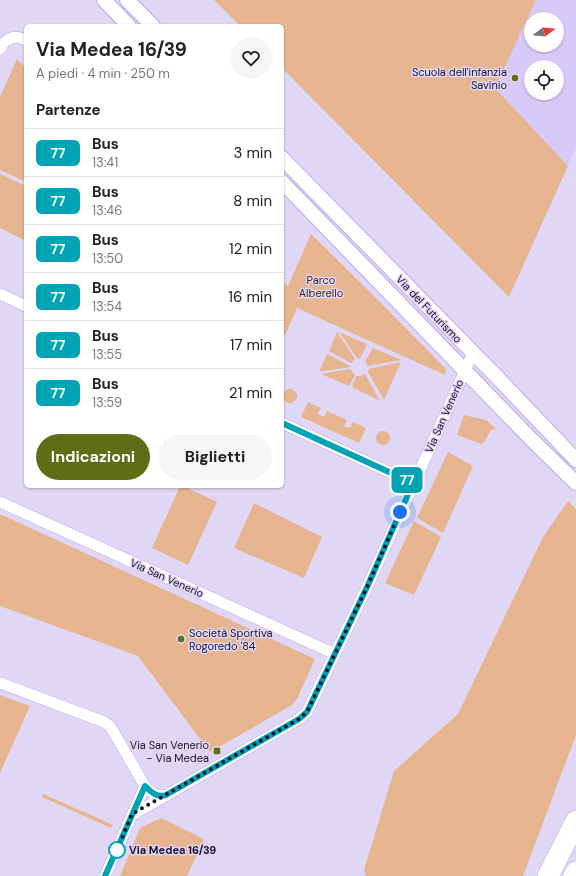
<!DOCTYPE html>
<html lang="it">
<head>
<meta charset="utf-8">
<style>
  body { margin:0; font-family:"DM Sans",sans-serif; background:#f6f6f6; color:#222; height:100vh; display:flex; flex-direction:column; font-size:15px; white-space:nowrap }
  * { box-sizing:border-box; margin:0 }
  p { font-size:13px; color:#767676 }
  .icon { flex:none; width:22px; height:22px; fill:none; stroke:currentColor; stroke-width:2; stroke-linecap:round; stroke-linejoin:round }
  .map { position:relative; flex:1; overflow:hidden }
  .panel { position:absolute; left:24px; top:24px; width:260px; height:464px; display:flex; flex-direction:column; background:#fff; border-radius:6px; box-shadow:0 1px 3px #0004 }
  .panel>* { flex:none }
  .badge { padding:0 8px; border-radius:6px; font-size:14px; line-height:26px }
  .needle { width:26px; rotate:74deg }
  .controls { position:absolute; left:524px; top:12px; display:grid; gap:8px }
  .controls a { display:grid; place-items:center; width:40px; height:40px; border-radius:50%; background:#fff; box-shadow:0 1px 3px #0004; font-size:20px }
  .you { position:absolute; width:20px; height:20px; margin:-10px; border:3px solid #fff; border-radius:50%; background:#1a73e8; box-shadow:0 0 0 6px #1a73e833 }
  .map>.badge { position:absolute; translate:-50% -50%; box-shadow:0 0 0 2px #fff }
  h2 { padding:0 12px; font-size:15px; line-height:36px }
  .round { display:grid; place-items:center; flex:none; width:42px; height:42px; border-radius:21px; background:#f6f6f6 }
  .summary { display:flex; align-items:center; justify-content:space-between; height:68px; padding:0 12px }
  h1 { font-size:19px; font-weight:700; line-height:30px }
  .action { display:flex; gap:8px; margin-top:auto; padding:8px 12px }
  .action a { flex:1; height:46px; border-radius:24px; background:#5f6d17; color:#fff; font-size:16px; font-weight:700; line-height:46px; text-align:center }
  .action a+a { background:#f6f6f6; color:#222 }
  ul { padding:0; list-style:none }
  li { display:flex; align-items:center; gap:12px; height:48px; padding:0 12px; border-top:1px solid #e0e0e0 }
  li div { flex:1 }
  li b { display:block; font-size:15px }
  li em { font-style:normal }
  li .badge { min-width:44px; font-weight:700; text-align:center }
  .map>svg:first-child { display:block }
  .built { fill:#d8c9fb; fill-rule:evenodd }
  .green { fill:#e6b48e }
  .lines { fill:none; stroke-linecap:round; stroke-linejoin:round }
  .minor-casing { stroke:#bda5ef; stroke-width:12 }
  .tertiary-casing { stroke:#bda5ef; stroke-width:16 }
  .motorway-casing { stroke:#bda5ef; stroke-width:22 }
  .minor { stroke:#fff; stroke-width:11 }
  .tertiary { stroke:#fff; stroke-width:14 }
  .motorway { stroke:#fff; stroke-width:21 }
  .line-casing { stroke:#fff; stroke-width:9 }
  .line { stroke:#00a3b4; stroke-width:6 }
  .walk { stroke:#1c122d; stroke-width:4; stroke-dasharray:0 7.2 }
  .poi-dot { fill:#5f6d17; stroke:#e0d7f6; stroke-width:1.5 }
  .stop-dot { fill:#fff; stroke:#00a3b4; stroke-width:2 }
  .labels { text-anchor:middle; stroke-width:3; stroke-linejoin:round; paint-order:stroke }
  .poi-label { font-size:11px; fill:#1c122d; stroke:#e0d7f6; text-anchor:end }
  .park-label { font-size:11px; fill:#40250e; stroke:#e0d7f6 }
  .street-label { font-size:11px; fill:#1c122d; stroke:#e0d7f6 }
  .stop-label { font-size:11px; font-weight:bold; fill:#1c122d; stroke:#e0d7f6; text-anchor:start }
</style>
</head>
<body>
<div class="map">
<svg width="576" height="876" viewBox="0 0 576 876">
  <rect width="100%" height="100%" fill="#e0d7f6"/>
  <path class="built" d="M536,0h40v147l-8,19 -73,-78zM531,19h26v26h-26zM531,67h26v26h-26z"/>
  <g class="green">
    <path d="M214,0h322l-41,88 73,78 -59,131 -227,-229v-42h-42z"/>
    <path d="M17,59l9,9v114l-26,-12v-73z"/>
    <path d="M0,174l26,12v55l-26,-13z"/>
    <path d="M311,234l57,56 78,79 -1,6 -148,-67 -15,34v-62l6,6z"/>
    <path d="M337,332l18,27 -4,4 -22,-12z"/>
    <path d="M339,332l28,12 -7,15 -3,-1z"/>
    <path d="M373,348l28,12 -33,6 -3,-5z"/>
    <path d="M327,354l23,12v1l-31,5z"/>
    <path d="M401,362l-17,38 -16,-28 1,-3z"/>
    <path d="M350,369l5,6 -6,11 -28,-12z"/>
    <path d="M365,374l15,27 -28,-14 4,-11h5z"/>
    <circle cx="290" cy="396" r="7"/>
    <path d="M308,402l13,6 -3,6 6,3 3,-6 20,9 -3,6 6,2 3,-6 13,6 -7,15 -58,-26z"/>
    <path d="M464,415l22,5 10,9 -5,1 -7,12 -3,2 -24,-9z"/>
    <circle cx="383" cy="438" r="7"/>
    <path d="M448,452l25,14 -30,67 -26,-15z"/>
    <path d="M180,486h3l34,16 -29,63 -36,-17z"/>
    <path d="M568,501l8,8v226l-53,141h-157l-2,-6 30,-99 64,-57 85,-177z"/>
    <path d="M254,503l68,34 -18,41 -70,-30z"/>
    <path d="M0,514l315,145 -18,40 -5,6 -82,47 -72,-96 -138,-50z"/>
    <path d="M414,521l27,16 -27,58 -29,-12z"/>
    <path d="M0,695l30,11 -30,67z"/>
    <path d="M43,794l70,31 -2,3 -69,-31z"/>
    <path d="M161,818l43,21 -17,37h-67l20,-48z"/>
  </g>
  <g class="lines">
    <defs>
      <g id="minor">
        <path d="M0,49c5,-11 15,-15 26,-9"/>
        <path d="M0,294l26,12"/>
        <path d="M282,423l131,60"/>
        <path d="M0,502l335,152"/>
        <path d="M0,683l104,39 6,4 35,60c6,6 12,12 21,9"/>
        <path d="M132,815l167,-96 8,-7 61,-127 105,-232"/>
        <path d="M105,876l40,-90"/>
      </g>
      <g id="tertiary">
        <path d="M104,0l25,26"/>
        <path d="M127,0l26,26"/>
        <path d="M282,158l215,219 79,83"/>
        <path d="M282,182l248,256 46,45"/>
      </g>
      <g id="motorway">
        <path d="M548,876l28,-55"/>
        <path d="M574,876l2,-4"/>
      </g>
    </defs>
    <use href="#minor" class="minor-casing"/>
    <use href="#tertiary" class="tertiary-casing"/>
    <use href="#motorway" class="motorway-casing"/>
    <use href="#minor" class="minor"/>
    <use href="#tertiary" class="tertiary"/>
    <use href="#motorway" class="motorway"/>
  </g>
  <g class="lines">
    <defs>
      <path id="line" d="M105,876l40,-90c6,6 12,12 21,9l133,-76 8,-7 61,-127 45,-102 -131,-60"/>
    </defs>
    <use href="#line" class="line-casing"/>
    <use href="#line" class="line"/>
    <path class="walk" d="M117,850l15,-36 167,-95 8,-7 61,-127 32,-73"/>
  </g>
  <g class="poi-dot">
    <circle cx="515" cy="78" r="4"/>
    <circle cx="181" cy="639" r="4"/>
    <rect x="213" y="747" width="8" height="8" rx="2"/>
  </g>
  <circle class="stop-dot" cx="117" cy="850" r="8"/>
  <g class="labels">
    <g class="poi-label">
      <text x="507" y="76">Scuola dell'infanzia<tspan x="507" dy="13">Savinio</tspan></text>
      <text x="189" y="637" text-anchor="start">Società Sportiva<tspan x="189" dy="13">Rogoredo '84</tspan></text>
      <text x="209" y="749">Via San Venerio<tspan x="209" dy="13">- Via Medea</tspan></text>
    </g>
    <g class="park-label">
      <text x="321" y="284">Parco<tspan x="321" dy="13">Alberello</tspan></text>
    </g>
    <g class="street-label">
      <text transform="translate(429 309) rotate(46)" y="4">Via del Futurismo</text>
      <text transform="translate(444 416) rotate(-66)" y="4">Via San Venerio</text>
      <text transform="translate(167 578) rotate(24)" y="4">Via San Venerio</text>
    </g>
    <g class="stop-label">
      <text x="129" y="854">Via Medea 16/39</text>
    </g>
  </g>
</svg>
<div class="controls">
<a><svg class="needle" viewBox="-14 -14 28 28"><path d="M0-13l5 13h-10z" fill="#e53935"/><path d="M0 13l5-13h-10z" fill="#767676"/></svg></a>
<a><svg class="icon" aria-label="locate" viewBox="0 0 24 24"><circle cx="12" cy="12" r="6"/><path d="M12 2v4M12 18v4M2 12h4M18 12h4"/></svg></a>
</div>
<div class="you" style="left:400px;top:512px"></div>
<b class="badge" style="left:407px;top:480px;background:#00a3b4;color:#fff">77</b>
<section class="panel">
<div class="summary"><div><h1>Via Medea 16/39</h1><p>A piedi · 4 min · 250 m</p></div><a class="round"><svg class="icon" aria-label="heart" viewBox="0 0 24 24"><path d="M12 20l-8-8c-3-5 5-10 8-4 3-6 11-1 8 4z"/></svg></a></div>
<h2>Partenze</h2>
<ul>
<li><span class="badge" style="background:#00a3b4;color:#fff">77</span><div><b>Bus</b><p>13:41</p></div><em>3 min</em></li>
<li><span class="badge" style="background:#00a3b4;color:#fff">77</span><div><b>Bus</b><p>13:46</p></div><em>8 min</em></li>
<li><span class="badge" style="background:#00a3b4;color:#fff">77</span><div><b>Bus</b><p>13:50</p></div><em>12 min</em></li>
<li><span class="badge" style="background:#00a3b4;color:#fff">77</span><div><b>Bus</b><p>13:54</p></div><em>16 min</em></li>
<li><span class="badge" style="background:#00a3b4;color:#fff">77</span><div><b>Bus</b><p>13:55</p></div><em>17 min</em></li>
<li><span class="badge" style="background:#00a3b4;color:#fff">77</span><div><b>Bus</b><p>13:59</p></div><em>21 min</em></li>
</ul>
<div class="action"><a>Indicazioni</a><a>Biglietti</a></div>
</section>
</div>
</body>
</html>
